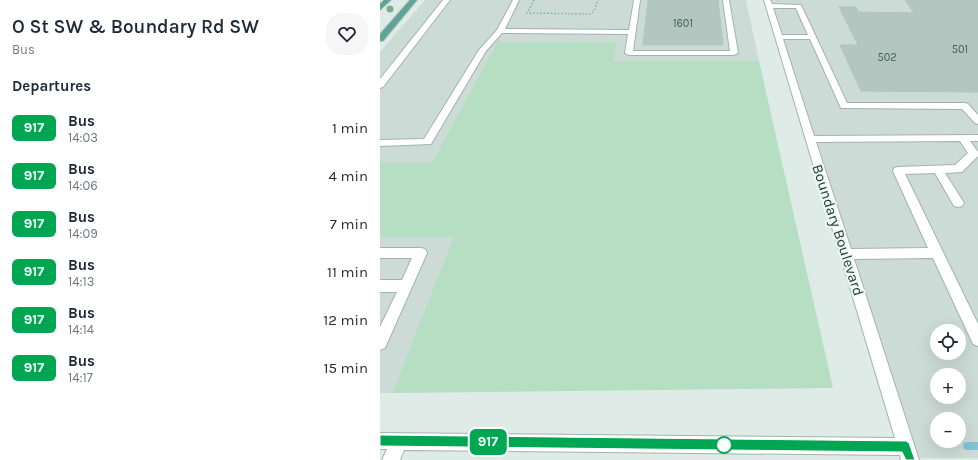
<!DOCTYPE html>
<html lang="en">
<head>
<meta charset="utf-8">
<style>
  body { margin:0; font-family:Karla,sans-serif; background:#f6f6f7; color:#1f2937; height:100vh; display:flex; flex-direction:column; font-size:15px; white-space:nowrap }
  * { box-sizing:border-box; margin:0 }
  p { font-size:13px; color:#747a83 }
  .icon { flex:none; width:22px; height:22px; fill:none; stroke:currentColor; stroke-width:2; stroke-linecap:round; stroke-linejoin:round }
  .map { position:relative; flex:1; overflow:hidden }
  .panel { display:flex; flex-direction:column; background:#fff; width:380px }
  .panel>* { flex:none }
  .badge { padding:0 8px; border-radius:6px; font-size:14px; line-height:26px }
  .buttons { position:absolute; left:550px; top:324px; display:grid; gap:8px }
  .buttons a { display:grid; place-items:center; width:36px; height:36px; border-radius:50%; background:#fff; box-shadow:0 4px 16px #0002; font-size:20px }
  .map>.badge { position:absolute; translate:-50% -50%; box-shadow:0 0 0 2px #fff }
  h2 { padding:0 12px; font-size:15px; line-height:36px }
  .round { display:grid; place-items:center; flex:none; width:42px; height:42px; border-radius:16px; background:#f6f6f7 }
  .head { display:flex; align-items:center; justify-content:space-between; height:68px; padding:0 12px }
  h1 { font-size:19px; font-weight:600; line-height:30px }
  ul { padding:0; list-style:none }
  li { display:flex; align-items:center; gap:12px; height:48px; padding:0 12px }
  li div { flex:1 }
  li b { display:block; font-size:15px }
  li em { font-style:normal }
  li .badge { min-width:44px; font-weight:700; text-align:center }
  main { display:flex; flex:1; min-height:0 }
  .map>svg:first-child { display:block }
  .built { fill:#cddbd6; fill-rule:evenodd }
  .green { fill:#b5dec3 }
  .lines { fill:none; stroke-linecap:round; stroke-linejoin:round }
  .stream { fill:#82c3d5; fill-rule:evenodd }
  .building { fill:#b4c6c0; stroke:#b1c5be }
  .minor-casing { stroke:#a2b3ae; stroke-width:2 }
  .major-casing { stroke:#c0c8c7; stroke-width:2 }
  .path { stroke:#7db1a4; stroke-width:1.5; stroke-dasharray:1.5 2; stroke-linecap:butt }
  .minor { fill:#fff; fill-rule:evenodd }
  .major { fill:#60a497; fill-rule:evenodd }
  .tree { fill:#79ab90 }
  .line { fill:#00a651; stroke:#fff }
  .stop-dot { fill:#fff; stroke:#00a651; stroke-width:2 }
  .labels { text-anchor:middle; stroke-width:4; stroke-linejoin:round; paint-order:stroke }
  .far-number-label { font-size:11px; fill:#445e58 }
  .street-label { font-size:15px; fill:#1f3c36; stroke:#eff8f4 }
</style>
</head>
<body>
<main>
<section class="panel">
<div class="head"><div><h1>O St SW &amp; Boundary Rd SW</h1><p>Bus</p></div><a class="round"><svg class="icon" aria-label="heart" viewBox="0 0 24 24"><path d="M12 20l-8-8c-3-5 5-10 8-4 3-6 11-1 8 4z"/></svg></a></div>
<h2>Departures</h2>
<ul>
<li><span class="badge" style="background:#00a651;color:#fff">917</span><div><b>Bus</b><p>14:03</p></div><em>1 min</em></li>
<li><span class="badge" style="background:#00a651;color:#fff">917</span><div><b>Bus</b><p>14:06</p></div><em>4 min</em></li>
<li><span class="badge" style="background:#00a651;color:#fff">917</span><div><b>Bus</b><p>14:09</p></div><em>7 min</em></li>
<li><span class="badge" style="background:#00a651;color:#fff">917</span><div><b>Bus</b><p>14:13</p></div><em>11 min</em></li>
<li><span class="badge" style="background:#00a651;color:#fff">917</span><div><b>Bus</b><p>14:14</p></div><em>12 min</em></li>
<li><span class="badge" style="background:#00a651;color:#fff">917</span><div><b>Bus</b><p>14:17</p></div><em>15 min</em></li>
</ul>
</section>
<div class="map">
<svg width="598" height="460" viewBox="0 0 598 460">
  <rect width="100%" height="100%" fill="#dfebe6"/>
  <g class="built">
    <path d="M45,0h321l13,61h-145l3,-19h-120l-65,120h-52v-110z"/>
    <path d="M388,0h210v458h-69zM557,331h22v22h-22zM557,375h22v22h-22zM557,419h22v22h-22z"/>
    <path d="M75,236l-63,157h-12v-156z"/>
  </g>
  <path class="green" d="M117,42h120l-3,19h145l74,327 -441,5 62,-156h-74v-75h52z"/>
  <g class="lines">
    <path class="stream" d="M587,442h11v8h-11l-3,-1 -1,-3 1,-3z"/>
  </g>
  <g class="building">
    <path d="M268,0h70l5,45h-80z"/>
    <path d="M525,0h73v92l-117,-1 -21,-46h18l-19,-38h17l2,5 56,1z"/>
  </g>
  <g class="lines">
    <defs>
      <g id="minor">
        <path d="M63,0h7l-67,87 -3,1v-9z"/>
        <path d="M133,0h6l-14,29 124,1 5,-30h6l-7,51h97l-7,-51h6l9,53 -4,2h-105l-4,-2 3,-19 -126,-1 -16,18 -55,93 -51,2v-6l44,-1 55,-89 18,-20z"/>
        <path d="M384,0h6l2,4 29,1 46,98h118l3,1 10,11v9l-3,-1 -13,-14 -121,-1 -31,-69h-27l31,97 164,-1v6h-8l8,11v4l-16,16 -17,1 19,30 -2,3 -4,1 -4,-1 -19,-33 -30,1 73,150v22l-5,-2 -40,-86 -79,1 65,201h-18l-1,-5 -496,-5 -4,10h-18l5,-11h-7v-16l515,5zM393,8h23l12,27h-26zM580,141l8,12 -13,12 -57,2 -4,1 -1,3 35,77 -77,1 -35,-107z"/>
        <path d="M0,248h41l4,1 2,4 -42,95 -5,2v-23l17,-35h-17v-12h22l10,-22h-32z"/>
      </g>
      <g id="major">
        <path d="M4,0h7l-11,10v-6z"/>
        <path d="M30,0h7l-34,41h-3v-7z"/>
      </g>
    </defs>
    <use href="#minor" class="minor-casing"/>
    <use href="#major" class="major-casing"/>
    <path class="path" d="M154,0l-7,13 64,1 3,-3 4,-11"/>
    <use href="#minor" class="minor"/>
    <use href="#major" class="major"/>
  </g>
  <circle class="tree" cx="10" cy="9" r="3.5"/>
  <path class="line" d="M0,435l526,6 3,2 6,17h-9l-4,-8 -522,-6z"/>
  <circle class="stop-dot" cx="344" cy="445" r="8"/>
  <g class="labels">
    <g class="far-number-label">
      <text x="303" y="27">1601</text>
      <text x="580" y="53">501</text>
      <text x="507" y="61">502</text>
    </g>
    <g class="street-label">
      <text transform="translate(458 230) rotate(72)" y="5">Boundary Boulevard</text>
    </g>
  </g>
</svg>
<div class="buttons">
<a><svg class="icon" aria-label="locate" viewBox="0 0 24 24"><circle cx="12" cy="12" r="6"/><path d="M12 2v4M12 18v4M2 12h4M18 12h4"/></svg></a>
<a>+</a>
<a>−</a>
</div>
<b class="badge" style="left:108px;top:442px;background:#00a651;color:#fff">917</b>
</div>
</main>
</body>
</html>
